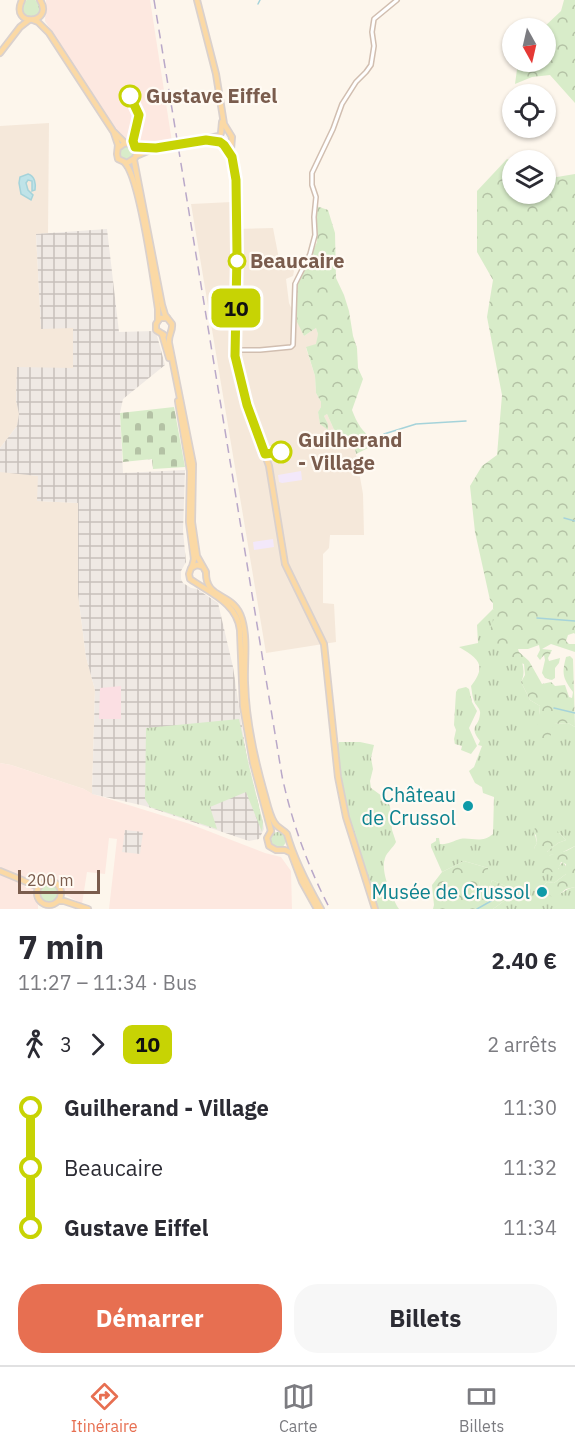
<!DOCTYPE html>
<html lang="fr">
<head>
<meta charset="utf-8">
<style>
  body { margin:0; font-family:"IBM Plex Sans",sans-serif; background:#f7f7f7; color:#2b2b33; height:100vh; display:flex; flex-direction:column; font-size:22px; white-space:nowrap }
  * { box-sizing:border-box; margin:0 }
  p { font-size:20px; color:#7c7c81 }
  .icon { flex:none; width:33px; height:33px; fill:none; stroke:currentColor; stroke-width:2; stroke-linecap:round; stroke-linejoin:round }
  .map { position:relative; height:909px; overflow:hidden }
  .panel { display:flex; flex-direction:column; background:#fff; flex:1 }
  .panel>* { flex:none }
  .badge { padding:0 12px; border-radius:9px; font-size:21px; line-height:39px }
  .needle { width:39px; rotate:172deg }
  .tools { position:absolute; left:502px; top:18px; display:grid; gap:12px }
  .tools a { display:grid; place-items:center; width:54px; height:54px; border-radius:50%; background:#fff; box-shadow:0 2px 4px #0004; font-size:30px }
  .scale { position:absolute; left:18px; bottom:15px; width:82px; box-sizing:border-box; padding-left:6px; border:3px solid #7a5c4d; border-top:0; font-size:16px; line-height:21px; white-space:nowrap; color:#7a5c4d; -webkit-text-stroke:4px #fffaf3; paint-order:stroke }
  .map>.badge { position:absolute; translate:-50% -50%; box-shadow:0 0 0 3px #fff }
  .legs { display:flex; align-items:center; gap:9px; height:66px; padding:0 18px; font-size:20px }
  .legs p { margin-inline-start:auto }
  .summary { display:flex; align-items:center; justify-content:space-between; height:102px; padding:0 18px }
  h1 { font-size:33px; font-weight:700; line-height:45px }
  .action { display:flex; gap:12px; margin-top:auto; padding:12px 18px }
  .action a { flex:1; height:69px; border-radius:24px; background:#e76f51; color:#fff; font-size:24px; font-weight:700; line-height:69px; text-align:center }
  .action a+a { background:#f7f7f7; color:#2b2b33 }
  ul { padding:0 18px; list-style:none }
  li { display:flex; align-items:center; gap:21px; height:60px; font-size:22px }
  li i { display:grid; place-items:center; width:9px; height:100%; margin:0 8px; background:currentColor }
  li i::after { content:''; width:15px; height:15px; margin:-8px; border:4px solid; border-radius:50%; background:#fff }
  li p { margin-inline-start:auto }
  li:first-child i { background:linear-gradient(#0000 50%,currentColor 0) }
  li:last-child i { background:linear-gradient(currentColor 50%,#0000 0) }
  .tabs { display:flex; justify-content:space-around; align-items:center; height:84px; border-top:2px solid #e1e1e2; background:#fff; font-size:16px; color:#7c7c81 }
  .tabs a { display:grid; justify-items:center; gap:3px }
  .tabs .selected { color:#e76f51 }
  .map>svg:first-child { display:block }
  .residential { fill:#f5e8da }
  .commercial { fill:#fde8e0 }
  .industrial { fill:url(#industrial-grid) }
  .education { fill:#f3e8fa }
  .medical { fill:#fbdfe3 }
  .grass { fill:url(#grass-tufts); fill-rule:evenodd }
  .forest { fill:url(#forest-crowns) }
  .cemetery { fill:url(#cemetery-stones) }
  .water { fill:#bfe3e8; stroke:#a5d3da; stroke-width:1.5 }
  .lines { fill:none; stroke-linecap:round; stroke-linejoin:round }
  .stream { stroke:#a5d3da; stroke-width:1.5 }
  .minor-casing { stroke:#d1beb0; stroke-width:6 }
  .major-casing { stroke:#dad1cd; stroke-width:8 }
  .minor { stroke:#fff; stroke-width:3 }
  .major { stroke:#fbd9a5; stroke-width:4.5 }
  .rail { stroke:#b9a8c9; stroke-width:1.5; stroke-dasharray:9 6; stroke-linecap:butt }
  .line-1-casing { stroke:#fff; stroke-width:14 }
  .line-1 { stroke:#c7d304; stroke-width:9 }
  .stop-1-dot { fill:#fff; stroke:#c7d304; stroke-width:3 }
  .culture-dot { fill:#0f9aa8; stroke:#fffaf3; stroke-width:2 }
  .labels { text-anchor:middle; stroke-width:4.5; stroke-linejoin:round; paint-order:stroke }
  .stop-label { font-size:20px; font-weight:bold; fill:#7a5c4d; stroke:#fffaf3; text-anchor:start }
  .culture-label { font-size:20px; fill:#0d838f; stroke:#fffaf3; text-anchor:end }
</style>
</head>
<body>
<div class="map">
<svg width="575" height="909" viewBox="0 0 575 909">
  <defs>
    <pattern id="industrial-grid" width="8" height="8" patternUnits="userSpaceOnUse" patternTransform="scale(1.5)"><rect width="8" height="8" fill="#efe9e4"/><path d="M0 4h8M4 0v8" fill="none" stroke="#c7c0bb"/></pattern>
    <pattern id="grass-tufts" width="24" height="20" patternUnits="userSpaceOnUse" patternTransform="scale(1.5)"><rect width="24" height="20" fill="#d8ecc9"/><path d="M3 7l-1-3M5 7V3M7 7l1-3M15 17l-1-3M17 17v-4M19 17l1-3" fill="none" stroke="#b4c2a5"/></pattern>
    <pattern id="forest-crowns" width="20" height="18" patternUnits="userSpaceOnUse" patternTransform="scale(1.5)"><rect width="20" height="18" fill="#d8ecc9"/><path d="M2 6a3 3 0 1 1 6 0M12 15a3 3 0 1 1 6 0" fill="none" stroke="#b4c2a5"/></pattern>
    <pattern id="cemetery-stones" width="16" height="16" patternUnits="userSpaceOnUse" patternTransform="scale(1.5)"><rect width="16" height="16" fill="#d8ecc9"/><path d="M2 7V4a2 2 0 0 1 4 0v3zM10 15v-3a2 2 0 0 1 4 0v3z" fill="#b4c2a5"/></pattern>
  </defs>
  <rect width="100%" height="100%" fill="#fdf6ec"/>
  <g class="residential">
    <path d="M49,123l-1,110 -12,1 5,94h32v40l-57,32 3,14 -2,12 -17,22v-322z"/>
    <path d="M232,202v27l41,-1 6,31 18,-3 -4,20 -7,3 3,24 15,33 12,-8 2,6 -1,10 -11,4 9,28 1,17 5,9v5l-3,5 2,11 8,6v-5l-4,-8 3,-2 13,29 15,6 8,45 1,41h-34l-1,13 -6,6v49l11,1 2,38 -70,11 -75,-449z"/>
    <path d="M0,471l39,5 -1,25 40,2v91l8,63 9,33 -3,104 -8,-5 -73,-24 -11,-2z"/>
  </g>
  <g class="commercial">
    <path d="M46,0h104l22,142 -33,4 -8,-7 -7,1 -9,-10 -9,-16 -61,-93z"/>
    <path d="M0,763l11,2 73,24 9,5 97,30 75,29 16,4 10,14 1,38h-183l8,-70 -8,-1 -4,36 -18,-2 -5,32 -18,-10 -4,-10 -10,-5 -8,1 -6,7 -1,5 3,10v7h-38z"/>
  </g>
  <g class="industrial">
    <path d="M107,229l12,103 35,-1 2,1 9,33 -42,34 -3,14 3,60 62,-3 -2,61 3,31 -5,9v8l2,4 8,5 6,1 21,14 15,64 13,86 17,70 1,6 -5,10 -10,2 -104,-35 -53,-12 3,-104 -9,-33 -8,-63v-91l-41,-2 1,-25 -38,-4v-24l17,-22 2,-12 -3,-14 1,-33 56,1v-40l-32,1 -5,-95z"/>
    <path d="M125,830l18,2 -3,22 -18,-2z"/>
  </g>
  <g class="education">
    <path d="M301,471l1,9 -20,3 -3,-1 -1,-7z"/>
    <path d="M273,539l1,8 -20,3 -1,-8z"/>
  </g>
  <path class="medical" d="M121,686v33h-22l1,-31z"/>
  <g class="grass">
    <circle cx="31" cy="8" r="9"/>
    <circle cx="127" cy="153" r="7"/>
    <path d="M493,609l3,3c8,20 36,50 25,70l9,18 10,6 -1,8 15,10 14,-1 7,4v119l-16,8 -9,1 -3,7 -1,9 13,-2 -1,-2 5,-5 4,6 -1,6 -12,9 -7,-1 -3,3v4l6,7c9,1 16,-8 25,-9v22h-82l15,-11 6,-8 -22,-10 -2,6 -9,3 -2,-8 9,-13 -24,-7 -22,11 -11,-25v-3l5,-3v-3h3l1,6c7,1 13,-3 20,-5 12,-2 21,5 33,-5l1,-37 -11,-4 -1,-6 -7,-4 -6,-12 5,-4 8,-21 -4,-1 2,-4c-12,-16 -1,-13 0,-27 1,-5 -4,-8 -6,-13 -2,-5 -2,-10 -3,-15 16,-21 8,-27 -12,-39l19,-4 -1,-18zM534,831l25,2 7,7 -8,3 -11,9 -13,-4 3,-5z"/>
    <path d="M466,687l3,2 3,13 5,9 -8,17 8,18 -6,8 -10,-4 1,-4 -7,-2 -1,-5 2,-9 -2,-5 2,-33 2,-3z"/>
    <path d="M239,719l10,47 14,57 -1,9 -16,-40 -36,15 7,22 -67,-22 -5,-8 1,-71z"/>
    <path d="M339,742h21l14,3 -3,13 2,11 -3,12 1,7 15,11 4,7 2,24 4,12c-3,6 -9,10 -11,16 -5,13 7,40 14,51h-24l-29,-92 -11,-67z"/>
    <circle cx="278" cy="840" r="8"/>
    <circle cx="49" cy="893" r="10"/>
  </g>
  <g class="forest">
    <path d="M564,0h11v103l-25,-28 -18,2 -17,7 3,-22h28v-34h-3l18,-17z"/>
    <path d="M507,159l6,3v32h33v-19l11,2 18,-3v460l-1,-1 -6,2 -2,6 3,3h6v8l-24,-8 -9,5 10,1 -4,8 1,3 11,-3 -1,5 -4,5v10l-3,2 -7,-2 -3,-5 3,-13 -1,-5 -4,5 -3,-4 3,-6 -1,-5 -11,4h-10l1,3 10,9 13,23 9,-2 4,4 10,-1 4,12 3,1 1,-6c-11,-15 -11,-19 -7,-35l4,-1 3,3 2,68 -7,-4 -14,1 -6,20 -6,-1 -5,-10 3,-27 -10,-6 -9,-18 4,-7 -1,-11c-24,-5 -45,-27 -27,-49l-4,-6v-6l-3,-3 -15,-68 -5,-46 12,-20 15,-11 5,-60 -15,-78 6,-37 -16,-28v-61z"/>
    <path d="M316,206l12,4 7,23 1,45 8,17 5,16 4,25 4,12 1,20 5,11 -11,31c5,13 10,23 23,30l1,4 -20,10 -1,-5 -15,-6 -13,-29 -3,2 4,8v6l-8,-6 -2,-12 3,-5v-5l-5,-9 -1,-17 -9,-29 10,-3 2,-10 -2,-6 -12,8 -7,-14 -1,-27 1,-9 20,-44z"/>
    <path d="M546,820l20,20 -8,3 -11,9h-8l-5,-4 3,-5 -1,-8 -3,-3 4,-8z"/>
    <path d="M575,846v41l-9,2 -10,8 -6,-1 -6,-7v-4l3,-3 7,1 12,-9v-10l-5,-2 -4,11 -11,-2 -4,5 -2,-3 1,-6 6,-5 -1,-5c9,-5 18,-3 29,-11z"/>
    <path d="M464,861l24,7v9l-9,4 2,8 9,-3 2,-6 22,10 -6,8 -15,11h-60l1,-4 -2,-20 10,-13z"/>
  </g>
  <path class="cemetery" d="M174,407l11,60 -32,2 -1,-10 -29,3 -3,-49z"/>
  <path class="water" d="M28,174c7,2 8,10 7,16l-3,1v-10l-4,-1 -2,3 2,7 5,5 -2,5 -10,-6 -2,-11 1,-6z"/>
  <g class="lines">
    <g class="stream">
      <path d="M258,4l2,-4"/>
      <path d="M378,441l6,-7 32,-10 50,-3"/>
      <path d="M564,518l11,3"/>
      <path d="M537,618l38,3"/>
      <path d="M554,708l21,5"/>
      <path d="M477,909l30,-17"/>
    </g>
    <defs>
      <path id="minor" d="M236,350h24l31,-3 2,-2 2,-61 15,-30 5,-19 -1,-18 2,-20 -4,-12v-12l21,-44 9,-25 14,-22 10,-10 5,-7 3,-19 -2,-14 2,-13 23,-19"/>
      <g id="major">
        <path d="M22,0c-13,28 33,24 18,0"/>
        <path d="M197,0l19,74 8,50 8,13 -1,12 5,31 1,54 -2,122 12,49 22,61 16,98 39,80 14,133 8,40 29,92"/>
        <path d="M33,20l5,2 11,11 64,98 12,12"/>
        <path d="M0,53l20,-26 9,-7"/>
        <path d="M114,133l4,12 -1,9 1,5 9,4 8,-5 2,-7 -5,-6 -7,-2 -7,5"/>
        <path d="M221,133l1,-11"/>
        <path d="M210,141l10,1 10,10"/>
        <path d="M179,144l40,-8"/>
        <path d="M136,156l14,-6 24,-5"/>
        <path d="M134,160l28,145 3,10 7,9c1,7 -4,11 -3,19l24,121 -1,58 5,34 9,16c-1,29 28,19 36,47 6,20 2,44 3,64 1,37 9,74 19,109 3,10 5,22 10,30 3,6 9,7 13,12 7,25 21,52 34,75"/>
        <path d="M125,163c15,16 29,119 33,146v11"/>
        <path d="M162,334l7,24"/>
        <path d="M164,335l-8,-5v-6l4,-6h7"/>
        <path d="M178,401l12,70 -1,51 5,37 -2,8"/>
        <path d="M201,566l-4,-1 -6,3 -2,6 1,5c20,14 47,24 50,51l3,76 10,57 18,68"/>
        <path d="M271,831l-4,7 2,8 7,4h9l6,3 11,29 15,27"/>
        <path d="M0,871l34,14h6"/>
        <circle cx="49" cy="893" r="12"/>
        <path d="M58,901h6l24,8"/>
      </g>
    </defs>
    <use href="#minor" class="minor-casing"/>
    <use href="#major" class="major-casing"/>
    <use href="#minor" class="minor"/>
    <use href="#major" class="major"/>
    <path class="rail" d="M154,0l128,776c10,47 26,91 48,133"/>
  </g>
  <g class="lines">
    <defs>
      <path id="line-1" d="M130,96l9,19 -6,26 2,6 21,1 50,-8 14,2 4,3 8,12 4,23 1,74 -2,102 12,49 18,49 16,-2"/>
    </defs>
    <use href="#line-1" class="line-1-casing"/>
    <use href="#line-1" class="line-1"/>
  </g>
  <g class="stop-1-dot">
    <circle cx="130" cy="96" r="10"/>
    <circle cx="237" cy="261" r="8"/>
    <circle cx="281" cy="452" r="10"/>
  </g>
  <g class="culture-dot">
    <circle cx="468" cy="806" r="6"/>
    <circle cx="542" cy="892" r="6"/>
  </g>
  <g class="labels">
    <g class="stop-label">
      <text x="146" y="103">Gustave Eiffel</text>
      <text x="250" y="268">Beaucaire</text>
      <text x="298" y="447">Guilherand<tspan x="298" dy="23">- Village</tspan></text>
    </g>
    <g class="culture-label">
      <text x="456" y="802">Château<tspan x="456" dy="23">de Crussol</tspan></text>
      <text x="530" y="899">Musée de Crussol</text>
    </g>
  </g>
</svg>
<div class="tools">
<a><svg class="needle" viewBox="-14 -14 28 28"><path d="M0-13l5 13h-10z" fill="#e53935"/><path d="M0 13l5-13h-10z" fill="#7c7c81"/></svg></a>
<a><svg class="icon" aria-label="locate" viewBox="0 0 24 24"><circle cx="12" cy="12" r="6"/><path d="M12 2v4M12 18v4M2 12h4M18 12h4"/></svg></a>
<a><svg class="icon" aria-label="layers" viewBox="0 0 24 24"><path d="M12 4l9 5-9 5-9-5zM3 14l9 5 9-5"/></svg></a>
</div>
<div class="scale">200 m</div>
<b class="badge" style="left:236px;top:308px;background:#c7d304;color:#111">10</b>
</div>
<section class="panel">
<div class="summary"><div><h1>7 min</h1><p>11:27 – 11:34 · Bus</p></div><b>2.40 €</b></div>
<div class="legs"><svg class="icon" aria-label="walk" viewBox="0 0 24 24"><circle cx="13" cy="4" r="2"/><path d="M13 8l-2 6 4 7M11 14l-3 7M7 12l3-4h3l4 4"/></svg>3<svg class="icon" aria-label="forward" viewBox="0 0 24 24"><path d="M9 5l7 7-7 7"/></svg><b class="badge" style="background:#c7d304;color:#111">10</b><p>2 arrêts</p></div>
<ul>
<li><i style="color:#c7d304"></i><b>Guilherand - Village</b><p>11:30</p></li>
<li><i style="color:#c7d304"></i><span>Beaucaire</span><p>11:32</p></li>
<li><i style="color:#c7d304"></i><b>Gustave Eiffel</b><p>11:34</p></li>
</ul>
<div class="action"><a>Démarrer</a><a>Billets</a></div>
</section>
<nav class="tabs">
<a class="selected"><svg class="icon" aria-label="directions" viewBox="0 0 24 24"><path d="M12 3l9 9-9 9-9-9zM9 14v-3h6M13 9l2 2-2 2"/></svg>Itinéraire</a>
<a><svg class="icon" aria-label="map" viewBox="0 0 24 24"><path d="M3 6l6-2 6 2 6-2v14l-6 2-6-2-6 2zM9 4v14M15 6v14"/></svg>Carte</a>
<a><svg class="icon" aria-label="tickets" viewBox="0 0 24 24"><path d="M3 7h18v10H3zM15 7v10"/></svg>Billets</a>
</nav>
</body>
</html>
